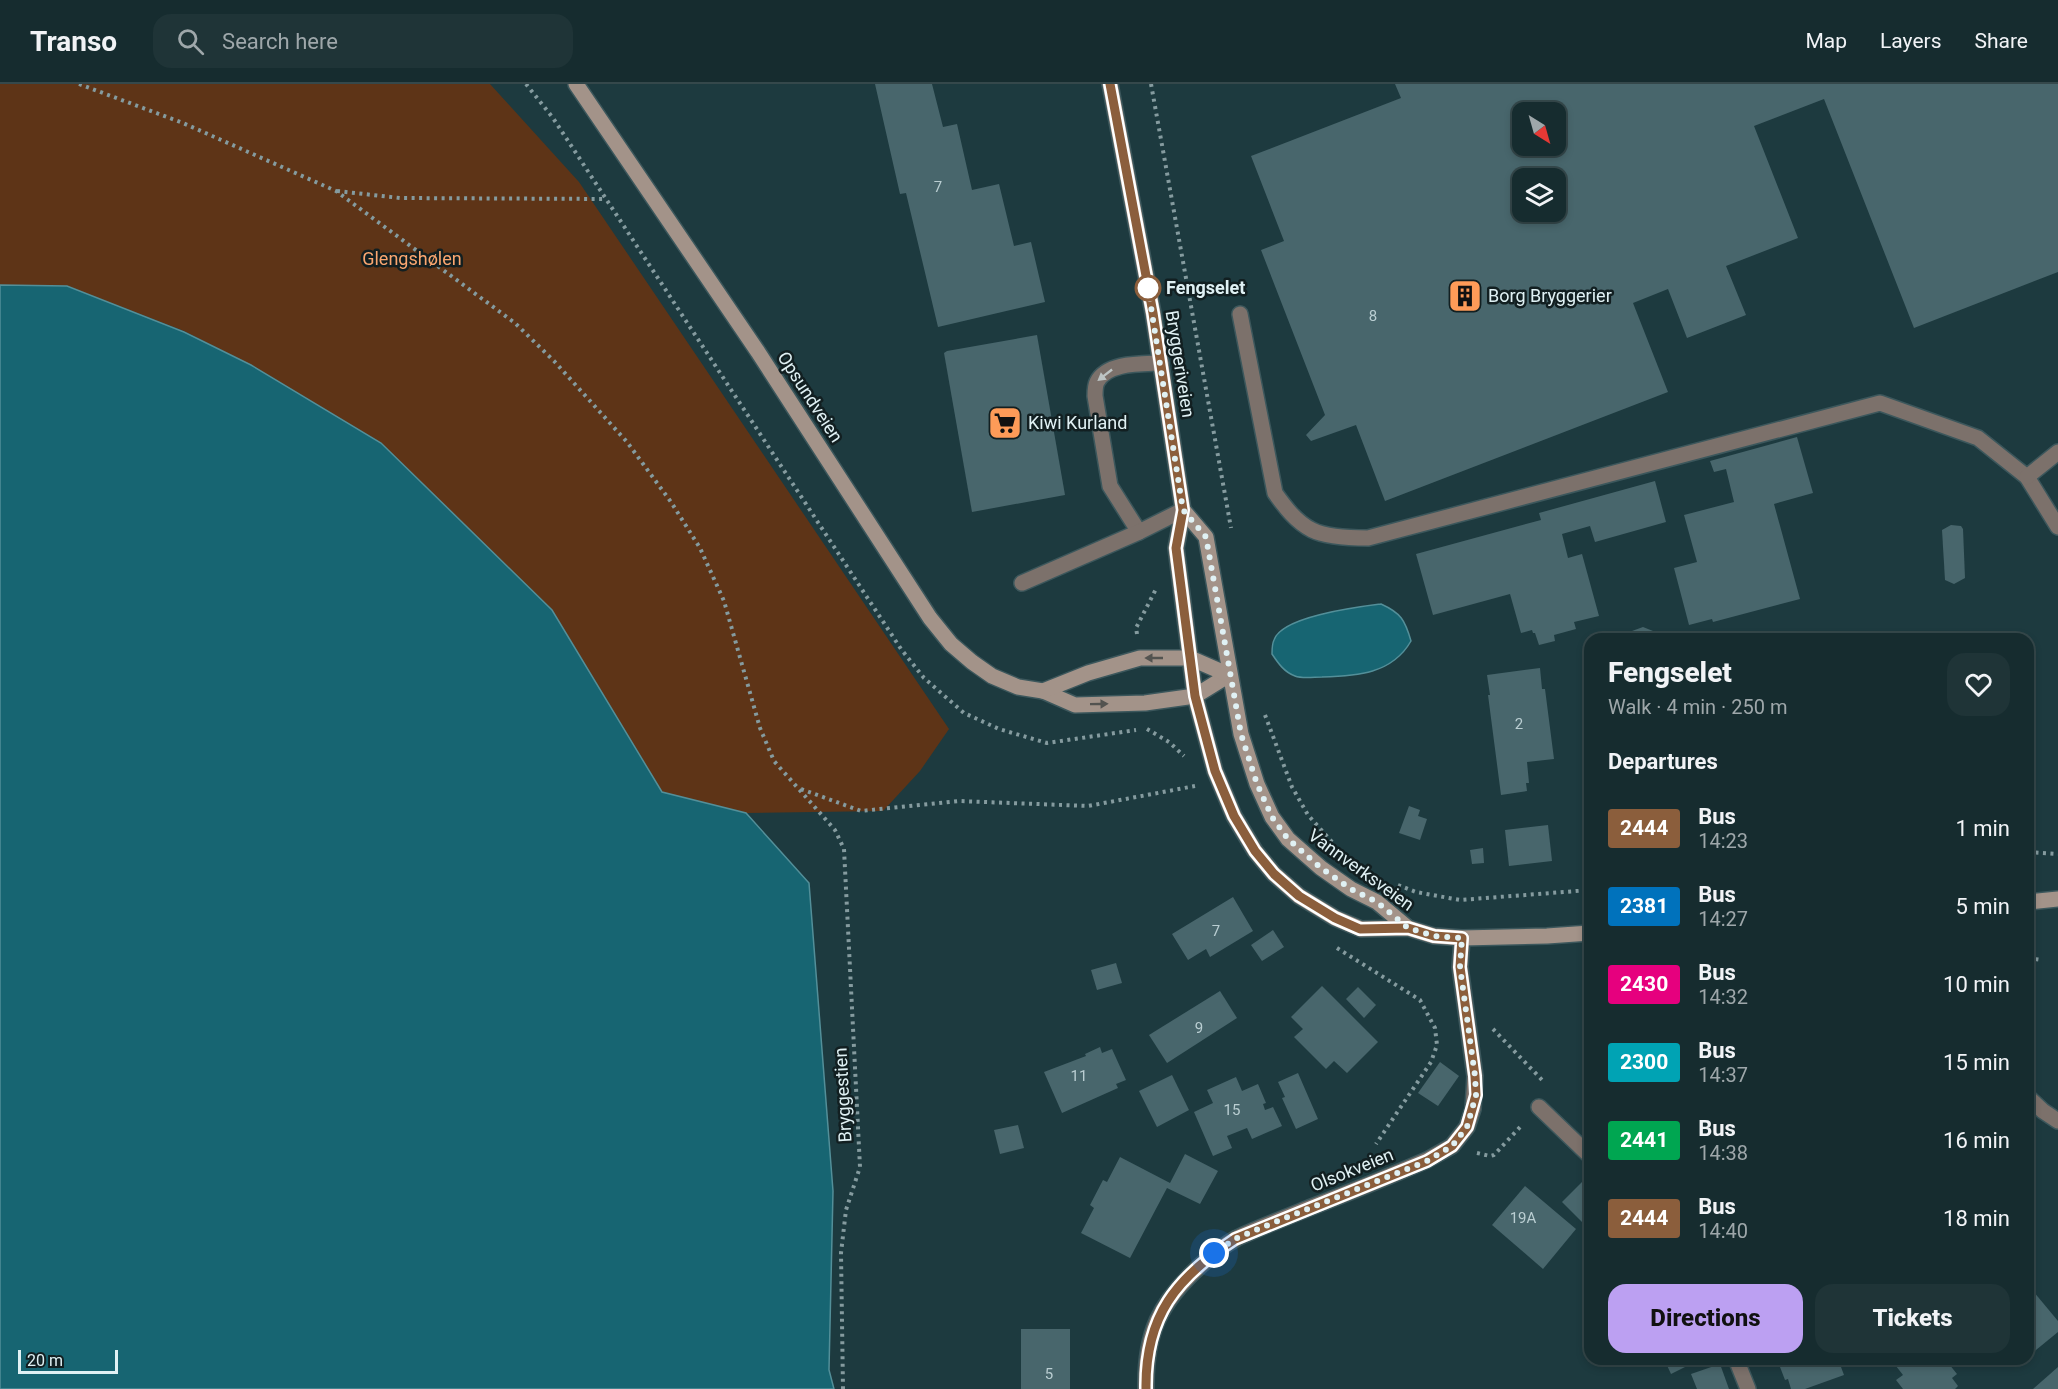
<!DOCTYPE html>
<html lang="en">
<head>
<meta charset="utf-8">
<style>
  body { margin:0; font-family:Roboto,sans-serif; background:#1f3437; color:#f1f3f6; height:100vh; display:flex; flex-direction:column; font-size:22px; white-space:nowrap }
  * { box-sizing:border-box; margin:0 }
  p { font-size:20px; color:#9ea7aa }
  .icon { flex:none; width:33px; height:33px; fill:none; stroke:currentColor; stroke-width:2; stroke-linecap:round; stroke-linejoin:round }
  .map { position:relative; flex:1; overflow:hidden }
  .panel { position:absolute; left:1584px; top:549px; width:450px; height:732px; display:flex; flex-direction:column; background:#162c2f; border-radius:18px; box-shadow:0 3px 9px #0003,0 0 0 2px #35484b }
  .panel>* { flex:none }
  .badge { padding:0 12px; border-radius:4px; font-size:21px; line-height:39px }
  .needle { width:39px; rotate:143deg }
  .controls { position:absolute; left:1512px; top:18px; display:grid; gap:12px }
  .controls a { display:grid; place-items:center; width:54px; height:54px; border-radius:12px; background:#162c2f; box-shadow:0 3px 9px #0003,0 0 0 2px #35484b; font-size:30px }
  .scale { position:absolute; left:18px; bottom:15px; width:100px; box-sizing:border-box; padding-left:6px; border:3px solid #e0f1f4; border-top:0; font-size:16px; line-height:21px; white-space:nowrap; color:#e0f1f4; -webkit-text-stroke:4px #121f21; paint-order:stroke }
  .you { position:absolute; width:30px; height:30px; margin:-15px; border:4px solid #fff; border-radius:50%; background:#1a73e8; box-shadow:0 0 0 9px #1a73e833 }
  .map>.badge { position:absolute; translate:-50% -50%; box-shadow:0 0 0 3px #fff }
  h2 { padding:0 24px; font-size:22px; line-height:54px }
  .round { display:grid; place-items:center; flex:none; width:63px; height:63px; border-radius:18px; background:#1f3437 }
  .headline { display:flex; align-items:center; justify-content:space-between; height:102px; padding:0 24px }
  h1 { font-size:28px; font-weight:800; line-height:45px }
  .action { display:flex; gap:12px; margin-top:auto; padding:12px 24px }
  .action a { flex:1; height:69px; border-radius:18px; background:#bca0f2; color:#111; font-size:24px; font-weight:800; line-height:69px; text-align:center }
  .action a+a { background:#1f3437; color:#f1f3f6 }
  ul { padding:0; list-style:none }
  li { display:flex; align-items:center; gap:18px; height:78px; padding:0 24px }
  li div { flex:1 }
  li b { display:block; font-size:22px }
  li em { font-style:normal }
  li .badge { min-width:66px; font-weight:700; text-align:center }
  header { display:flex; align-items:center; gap:36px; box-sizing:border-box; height:84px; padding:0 30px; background:#162c2f; border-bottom:2px solid #35484b }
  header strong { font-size:28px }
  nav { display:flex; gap:33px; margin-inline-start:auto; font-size:21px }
  .search { width:420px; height:54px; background:#1f3437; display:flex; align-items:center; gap:15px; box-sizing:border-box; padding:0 21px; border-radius:18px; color:#9ea7aa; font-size:22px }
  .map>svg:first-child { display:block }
  .green { fill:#5e3417 }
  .water { fill:#176572; stroke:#538f99; stroke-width:1.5 }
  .building { fill:#48666c; fill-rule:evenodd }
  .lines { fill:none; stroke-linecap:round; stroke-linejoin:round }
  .lane-casing { stroke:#3c575c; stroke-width:18 }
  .street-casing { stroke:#3c575c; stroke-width:18 }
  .secondary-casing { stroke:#3c575c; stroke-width:18 }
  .path { stroke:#859b9f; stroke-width:4; stroke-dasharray:3 4.5; stroke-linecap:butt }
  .lane { stroke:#7c716b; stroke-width:15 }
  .street { stroke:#7c716b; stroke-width:15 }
  .secondary { stroke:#a39389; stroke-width:15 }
  .oneway { fill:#bdc4c4 }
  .oneway2 { fill:#535350 }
  .line-casing { stroke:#fff; stroke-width:14 }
  .line { stroke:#8b5e3c; stroke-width:9 }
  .walk { stroke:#e0f1f4; stroke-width:6; stroke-dasharray:0 10.8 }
  .stop-dot { fill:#fff; stroke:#8b5e3c; stroke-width:3 }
  .labels { text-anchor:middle; stroke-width:5; stroke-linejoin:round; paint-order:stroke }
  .number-label { font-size:15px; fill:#baced2 }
  .park-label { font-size:18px; fill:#fba770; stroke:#121f21 }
  .stop-label { font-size:18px; font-weight:bold; fill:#e0f1f4; stroke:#121f21; text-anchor:start }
  .poi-label { font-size:18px; fill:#e0f1f4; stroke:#121f21; text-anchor:start }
  .street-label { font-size:18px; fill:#e0f1f4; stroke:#121f21 }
</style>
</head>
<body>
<header>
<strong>Transo</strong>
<div class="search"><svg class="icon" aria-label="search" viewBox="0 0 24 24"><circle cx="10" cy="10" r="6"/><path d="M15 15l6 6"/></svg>Search here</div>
<nav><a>Map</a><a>Layers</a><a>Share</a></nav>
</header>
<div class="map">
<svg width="2058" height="1305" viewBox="0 0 2058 1305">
  <rect width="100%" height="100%" fill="#1d3a3f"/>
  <path class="green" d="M0,0h490l89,98 370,547 -29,42 -37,40 -137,2 -84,-21 -110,-182 -171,-167 -130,-78 -67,-34 -117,-45 -67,-1z"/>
  <g class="water">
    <path d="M0,201l67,1 117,46 67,33 130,78 171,167 110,182 84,21 63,70 24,308 -4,179 5,19h-834z"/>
    <path d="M1381,520c20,9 24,16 30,37 -19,33 -54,35 -89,36 -8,0 -20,2 -27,-1 -11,-4 -17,-13 -23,-22 0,-4 0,-10 2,-14 8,-24 84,-33 107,-36z"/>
  </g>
  <g class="building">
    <path d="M875,0h57l11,43 14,-3 15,66 27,-6 15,62 17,-4 14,60 -107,25 -32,-134 -6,1z"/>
    <path d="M1395,0h663v188l-144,56 -90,-229 -70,27 44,112 -72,28 20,49 -59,23 -19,-49 -35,14 35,89 -283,109 -29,-76 -45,16 -5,-6 19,-20 -64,-165 23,-9 -33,-85 150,-58zM1522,28h34v34h-34zM1522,94h34v34h-34z"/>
    <path d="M1037,251l28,160 -93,17 -28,-159 3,-2z"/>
    <path d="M1797,353l16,56 -39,11 26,95 -87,23 -1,-3 -23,6 -15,-57 23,-6 -13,-47 50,-13 -8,-33 -12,3 -4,-11z"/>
    <path d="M1655,397l11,41 -71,20 -5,-16 -28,8 6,24 14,-4 17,62 -25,6 2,7 -22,6 1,6 -16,4 -4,-12h-2l-1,-3 -11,3 -11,-39 -77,21 -17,-61 125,-34 -2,-7z"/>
    <path d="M1951,441l10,1 2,3 2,49 -11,6 -9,-4 -3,-50z"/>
    <path d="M1643,543l10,4 6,8h-32l5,-8z"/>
    <path d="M1540,584l2,21h3l9,70 -27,3 2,21h-3l1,8 -26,4 -13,-100h2l-3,-20z"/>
    <path d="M1409,722l11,4 -2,6 9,3 -7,21 -21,-7z"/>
    <path d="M1548,741l4,36 -43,5 -4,-36z"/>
    <path d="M1483,764l1,15 -12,1 -2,-14z"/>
    <path d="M1233,813l20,34 -43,26 -4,-8 -18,11 -16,-26z"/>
    <path d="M1273,846l11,17 -22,14 -11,-16z"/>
    <path d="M1116,879l6,20 -25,7 -6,-20z"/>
    <path d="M1322,902l56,56 -31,31 -13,-12 -8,8 -32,-32 9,-8 -12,-12z"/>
    <path d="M1358,903l18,18 -12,13 -18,-19z"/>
    <path d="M1220,907l17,27 -70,45 -18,-28z"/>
    <path d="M1585,923h5v50l-2,1z"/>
    <path d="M1100,963l2,6 10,-4 14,31 -10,4 2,4 -56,25 -18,-41 42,-16 -1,-2z"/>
    <path d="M1440,978l19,14 -21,30 -20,-13z"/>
    <path d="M1298,989l20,46 -22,10 -14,-31 3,-1 -7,-15z"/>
    <path d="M1172,991l17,35 -32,17 -18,-36z"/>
    <path d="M1236,993l6,14 16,-7 8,19 -3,1 2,6 8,-3 9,19 -30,13 -5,-11 -20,8 5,12 -19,8 -19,-44 19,-9 -6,-13z"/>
    <path d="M1018,1041l6,23 -24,6 -6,-24z"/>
    <path d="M1185,1070l33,17 -18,33 -33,-16 -37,70 -49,-25 13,-25 -4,-3 13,-25 4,2 13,-25 50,26z"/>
    <path d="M1587,1093l3,3v50l-28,-28z"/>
    <path d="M1525,1102l51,43 -33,40 -51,-44z"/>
    <path d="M2028,1201l30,36v11l-28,23 -2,-3z"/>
    <rect x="1021" y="1245" width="49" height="60"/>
    <path d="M1664,1275h37l-30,15z"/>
    <path d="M1777,1275h61l6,16 -39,14h-14l-3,-10 -3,1z"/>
    <path d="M1905,1275h40l12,15 -5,4 6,8 -3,3h-52l-7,-9 7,-5 -7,-9z"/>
    <path d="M1720,1280l9,25h-32l-6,-15z"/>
    <path d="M2058,1283v22h-25z"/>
  </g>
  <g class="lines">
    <defs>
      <g id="lane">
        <path d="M1240,230l35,179c10,14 21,29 37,37 14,7 41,8 56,8l512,-135 98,35 49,39 31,50"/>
        <path d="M2027,393l31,-25"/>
        <path d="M1139,448l-29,-46 -15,-90c0,-4 0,-10 2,-14 10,-20 45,-18 64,-19"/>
        <path d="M1022,499l117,-51 44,-22"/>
        <path d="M2028,1013l15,14 15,10"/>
      </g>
      <g id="street">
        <path d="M1539,1023l51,49"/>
        <path d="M1736,1275l12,30"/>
        <path d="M1146,1305c-1,-56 13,-86 55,-124 11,-10 23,-20 36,-27 23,-11 48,-20 72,-30 39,-15 79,-31 118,-48l25,-14 15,-19 6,-18 2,-33 -15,-109 2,-29"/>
      </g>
      <g id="secondary">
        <path d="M576,0l182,268 172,266 21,26 21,18 20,14 26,11 25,4 32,14 70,-2 50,-7 34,-21"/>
        <path d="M1110,0l43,229 30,197 -7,38 19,148 20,75 19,45 21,35 19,23 25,22 36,22 26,11 47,-1 26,8 28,2 85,-2 43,-3"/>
        <path d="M1183,426l23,27 35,197 16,50 15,33 16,22 33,29 30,21 26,13 31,26"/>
        <path d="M1043,607l45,-18 52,-15h50l39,17"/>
        <path d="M2028,818l30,-3"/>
      </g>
    </defs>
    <use href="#lane" class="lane-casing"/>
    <use href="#street" class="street-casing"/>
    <use href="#secondary" class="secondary-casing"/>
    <g class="path">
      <path d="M79,0l104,39 153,68 179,132 39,38 73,81 44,60 29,46 24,53 36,127 14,33 61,69 9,19 16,318 -14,43 -5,43 2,136"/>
      <path d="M526,0l27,34 348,531 23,29 40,35 35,16 48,14 89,-13"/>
      <path d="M1151,0l80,444"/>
      <path d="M337,107l63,7 206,1"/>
      <path d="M1137,550l-1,-6 20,-39"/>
      <path d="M1265,631l27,72 16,28 24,27"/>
      <path d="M1147,645l22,13 15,14"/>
      <path d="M801,705l60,22 98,-10 129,5 107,-20"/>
      <path d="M2028,768l30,2"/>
      <path d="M1398,801l18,7 44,8 130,-10"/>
      <path d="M1337,864l83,52 15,28 2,17 -6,17 -55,82"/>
      <path d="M2028,874l13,2"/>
      <path d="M1493,945l51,53"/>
      <path d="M1477,1069l13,3 4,-1 28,-30"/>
    </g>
    <use href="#lane" class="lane"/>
    <use href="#street" class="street"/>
    <use href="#secondary" class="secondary"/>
  </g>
  <defs><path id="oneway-solid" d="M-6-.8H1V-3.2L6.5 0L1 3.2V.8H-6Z" transform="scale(1.5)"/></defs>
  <use class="oneway" href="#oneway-solid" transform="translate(1105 291) rotate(142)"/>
  <g class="oneway2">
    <use href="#oneway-solid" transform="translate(1154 574) rotate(180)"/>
    <use href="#oneway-solid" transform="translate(1099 620) rotate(-1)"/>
  </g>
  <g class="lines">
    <defs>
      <path id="line" d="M1110,0l43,229 30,197 -7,38 19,148 20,75 19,45 21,35 19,23 25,22 36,22 25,11 48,-1 26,8 28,2 -2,29 15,109 1,19 -9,32 -15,19 -25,15 -192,78c-59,39 -90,77 -89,150"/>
    </defs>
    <use href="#line" class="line-casing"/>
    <use href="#line" class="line"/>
    <path class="walk" d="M1148,204l35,222 23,27 35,197 16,50 15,33 16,22 33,29 30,21 26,13 31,26 26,8 28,2 -2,29 15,109 1,19 -9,32 -15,19 -25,15 -164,66 -28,12 -21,14"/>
  </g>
  <defs>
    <symbol id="building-square" viewBox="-11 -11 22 22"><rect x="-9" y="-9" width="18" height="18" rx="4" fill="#fe9b58" stroke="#121f21"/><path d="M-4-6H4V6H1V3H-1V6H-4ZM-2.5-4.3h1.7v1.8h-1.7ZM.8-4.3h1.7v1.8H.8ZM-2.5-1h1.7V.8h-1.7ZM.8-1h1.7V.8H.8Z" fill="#111"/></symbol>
    <symbol id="supermarket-square" viewBox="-11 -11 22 22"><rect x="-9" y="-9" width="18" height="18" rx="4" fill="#fe9b58" stroke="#121f21"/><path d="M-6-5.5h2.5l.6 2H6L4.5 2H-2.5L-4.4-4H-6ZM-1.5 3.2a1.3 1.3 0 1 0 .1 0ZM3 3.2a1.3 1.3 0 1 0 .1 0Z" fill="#111"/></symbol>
  </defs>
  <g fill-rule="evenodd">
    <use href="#building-square" x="1446" y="193" width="38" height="38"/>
    <use href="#supermarket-square" x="986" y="320" width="38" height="38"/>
  </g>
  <circle class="stop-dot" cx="1148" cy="204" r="12"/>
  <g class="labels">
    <g class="number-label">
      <text x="938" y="108">7</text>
      <text x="1373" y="237">8</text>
      <text x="1519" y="645">2</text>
      <text x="1216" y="852">7</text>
      <text x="1199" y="949">9</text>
      <text x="1079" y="997">11</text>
      <text x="1232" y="1031">15</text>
      <text x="1523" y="1139">19A</text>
      <text x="1049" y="1295">5</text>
    </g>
    <g class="park-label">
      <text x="412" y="181">Glengshølen</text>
    </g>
    <g class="stop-label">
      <text x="1166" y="210">Fengselet</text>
    </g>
    <g class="poi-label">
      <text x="1488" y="218">Borg Bryggerier</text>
      <text x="1028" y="345">Kiwi Kurland</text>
    </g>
    <g class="street-label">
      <text transform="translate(1180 280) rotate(81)" y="6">Bryggeriveien</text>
      <text transform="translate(810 313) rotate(57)" y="6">Opsundveien</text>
      <text transform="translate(1361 786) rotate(36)" y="6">Vannverksveien</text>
      <text transform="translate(843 1011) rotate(-93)" y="6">Bryggestien</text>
      <text transform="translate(1352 1086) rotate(-22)" y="6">Olsokveien</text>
    </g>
  </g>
</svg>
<div class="controls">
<a><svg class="needle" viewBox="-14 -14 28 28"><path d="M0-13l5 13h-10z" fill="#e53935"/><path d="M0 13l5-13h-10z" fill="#9ea7aa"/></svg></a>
<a><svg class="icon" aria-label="layers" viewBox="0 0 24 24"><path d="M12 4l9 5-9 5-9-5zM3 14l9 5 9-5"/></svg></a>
</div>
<div class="scale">20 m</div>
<div class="you" style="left:1214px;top:1169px"></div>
<section class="panel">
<div class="headline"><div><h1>Fengselet</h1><p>Walk · 4 min · 250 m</p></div><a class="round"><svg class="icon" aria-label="heart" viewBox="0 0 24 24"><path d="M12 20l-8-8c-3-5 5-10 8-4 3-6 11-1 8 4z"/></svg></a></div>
<h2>Departures</h2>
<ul>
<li><span class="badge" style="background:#8b5e3c;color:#fff">2444</span><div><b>Bus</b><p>14:23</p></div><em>1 min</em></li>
<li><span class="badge" style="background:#0072bc;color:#fff">2381</span><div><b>Bus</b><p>14:27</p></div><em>5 min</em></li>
<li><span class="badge" style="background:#e6007e;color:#fff">2430</span><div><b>Bus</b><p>14:32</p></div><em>10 min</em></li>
<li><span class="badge" style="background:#00a3b4;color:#fff">2300</span><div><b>Bus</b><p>14:37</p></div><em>15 min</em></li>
<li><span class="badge" style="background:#00a651;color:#fff">2441</span><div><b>Bus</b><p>14:38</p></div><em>16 min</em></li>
<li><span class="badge" style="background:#8b5e3c;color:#fff">2444</span><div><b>Bus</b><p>14:40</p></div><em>18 min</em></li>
</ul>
<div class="action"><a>Directions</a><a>Tickets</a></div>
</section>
</div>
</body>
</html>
